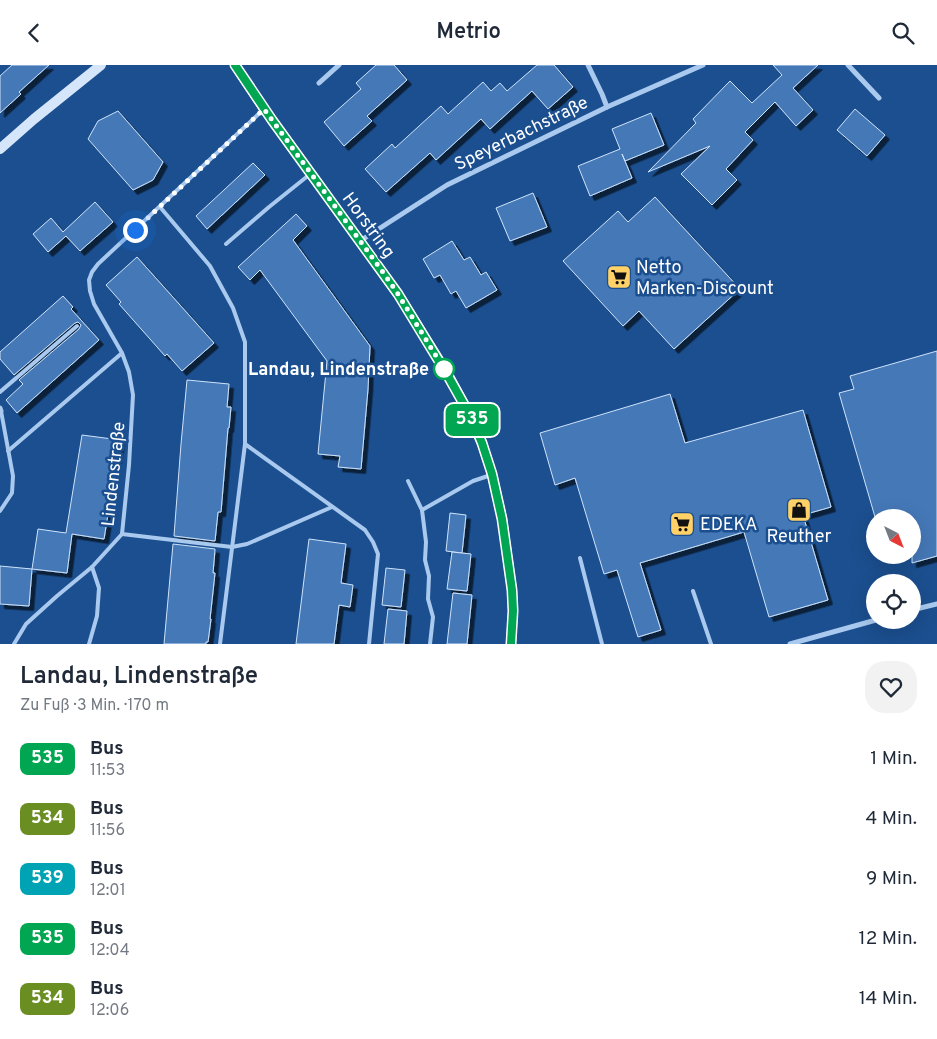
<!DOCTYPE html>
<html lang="de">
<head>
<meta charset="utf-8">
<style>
  body { margin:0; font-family:Overpass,sans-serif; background:#f2f2f3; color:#1f2937; height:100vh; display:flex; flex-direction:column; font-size:19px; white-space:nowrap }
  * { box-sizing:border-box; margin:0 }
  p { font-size:16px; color:#747a83 }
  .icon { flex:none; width:28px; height:28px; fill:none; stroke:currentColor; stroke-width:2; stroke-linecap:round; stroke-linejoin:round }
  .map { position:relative; height:579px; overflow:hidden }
  .drawer { display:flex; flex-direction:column; background:#fff; flex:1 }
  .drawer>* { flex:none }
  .badge { padding:0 10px; border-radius:8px; font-size:18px; line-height:32px }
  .needle { width:32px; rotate:138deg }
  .fabs { position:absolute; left:866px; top:444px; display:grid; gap:10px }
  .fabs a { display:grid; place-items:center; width:55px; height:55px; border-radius:50%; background:#fff; box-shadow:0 5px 20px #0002; font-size:25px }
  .you { position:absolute; width:25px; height:25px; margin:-12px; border:4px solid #fff; border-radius:50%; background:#1a73e8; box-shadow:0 0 0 8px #1a73e833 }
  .map>.badge { position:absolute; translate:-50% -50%; box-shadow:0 0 0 2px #fff }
  .round { display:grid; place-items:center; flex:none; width:52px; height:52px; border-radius:20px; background:#f2f2f3 }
  .head { display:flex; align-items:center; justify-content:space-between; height:85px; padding:0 20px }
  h1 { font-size:24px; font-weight:600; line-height:38px }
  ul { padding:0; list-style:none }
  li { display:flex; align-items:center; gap:15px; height:60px; padding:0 20px }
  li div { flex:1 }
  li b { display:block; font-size:19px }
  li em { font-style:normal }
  li .badge { min-width:55px; font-weight:700; text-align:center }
  header { display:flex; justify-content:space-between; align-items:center; height:65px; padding:0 20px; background:#fff; font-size:22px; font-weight:600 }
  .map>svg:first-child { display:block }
  .building { fill:#4478b7; stroke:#cfe3fa; filter:url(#shadow) }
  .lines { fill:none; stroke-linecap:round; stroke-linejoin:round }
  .lane { stroke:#a9c9ee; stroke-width:4 }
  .street { stroke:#a9c9ee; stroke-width:5 }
  .secondary { stroke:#d6e6fa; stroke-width:10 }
  .line-casing { stroke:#fff; stroke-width:11 }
  .line { stroke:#00a651; stroke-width:8 }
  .walk { stroke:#fff; stroke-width:5; stroke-dasharray:0 9 }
  .stop-dot { fill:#fff; stroke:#00a651; stroke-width:2.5 }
  .labels { text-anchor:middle; stroke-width:5; stroke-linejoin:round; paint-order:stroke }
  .street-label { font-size:18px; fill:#fff; stroke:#1b4f8f }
  .poi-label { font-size:18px; fill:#fff; stroke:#1b4f8f; text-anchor:start }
  .stop-label { font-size:18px; font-weight:bold; fill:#fff; stroke:#1b4f8f; text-anchor:end }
</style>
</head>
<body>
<header><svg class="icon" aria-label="back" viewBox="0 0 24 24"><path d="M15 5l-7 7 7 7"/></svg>Metrio<svg class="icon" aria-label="search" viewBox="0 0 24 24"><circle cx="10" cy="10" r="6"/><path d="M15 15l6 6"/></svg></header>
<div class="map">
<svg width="937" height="579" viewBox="0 0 937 579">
  <defs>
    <filter id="shadow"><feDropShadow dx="4.5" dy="4.5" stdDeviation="0" flood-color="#0009"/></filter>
  </defs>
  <rect width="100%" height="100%" fill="#1b4f8f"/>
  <g class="building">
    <path d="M12,0h37l-30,27 2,2 -21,19v-37z"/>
    <path d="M376,0h18l13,15 -40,36 5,5 -28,25 -20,-24 37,-33 -5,-6z"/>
    <path d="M537,0h17l19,22 -25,22 -16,-18 -42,38 -9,-10 -45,41 -6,-7 -44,39 -21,-23 27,-25 3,4 46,-42 7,8 35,-32 8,9 9,-8 7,8z"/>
    <path d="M773,0h45l-25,23 20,22 -17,16 -21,-24 -30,30 8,8 -27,29 11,11 -25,25 -31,-31 29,-28 -62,26 48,-49 -3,-4 37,-38 22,22 30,-28z"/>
    <path d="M855,44l30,26 -18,21 -30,-26z"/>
    <path d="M118,46l45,51 -10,18 -20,10 -45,-51 10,-18z"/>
    <path d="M651,48l13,32 -39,16 -3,-7 10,24 -42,18 -12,-30 42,-17 -8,-20z"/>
    <path d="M253,98l12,12 -58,54 -11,-13z"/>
    <path d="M533,128l14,34 -37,14 -14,-33z"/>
    <path d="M655,132l85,92 -66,60 -35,-38 -16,15 -60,-65 55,-50 10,11z"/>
    <path d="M95,137l18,20 -33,29 -14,-15 -18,16 -15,-18 18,-16 12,14z"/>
    <path d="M296,149l11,12 -14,14 77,106 -2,43 -7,80 -23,-2 2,-11 -22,-2 9,-93 -67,-91 -10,10 -12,-13z"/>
    <path d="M452,176l12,19 6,-3 11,18 5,-3 11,18 -31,18 -10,-17 -5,3 -11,-19 -6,3 -11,-19z"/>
    <path d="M137,192l77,86 -32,28 -15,-17 -2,2 -15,-17 -31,-35 2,-2 -15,-17z"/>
    <path d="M63,231l10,11 -2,2 28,31 -82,73 -11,-13 17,-16 -4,-4 60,-51 2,-4 -3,-3 -3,1 -61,52 -14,-16v-7z"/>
    <path d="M937,286v205l-25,7v-46h-37l-36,-124 15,-4 -4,-13z"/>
    <path d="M187,315l42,4 -2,23h4l-2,21h-1l-7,84h-3l-3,29 -41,-5 7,-92z"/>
    <path d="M670,329l15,49 118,-33 28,97 -28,8 25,85 -59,17 -25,-85 -104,31 21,67 -23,7 -21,-67 -13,4 -29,-96 -20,7 -15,-52z"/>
    <path d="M82,370l38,5 -16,99 -32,-5 -5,39 -35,-4 6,-40 28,4z"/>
    <path d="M450,448l16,2 -4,38 -16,-2z"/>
    <path d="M309,474l37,5 -5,39 12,2 -3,22 -11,-2 -5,39h-38z"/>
    <path d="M173,479l42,5v1l-2,23h2l-5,46h1l-3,23h-2v2h-42z"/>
    <path d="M452,487l19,2 -4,37 -20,-2z"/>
    <path d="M0,501l32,3 -3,37 -29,-2z"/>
    <path d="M386,503l19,2 -4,37 -19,-2z"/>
    <path d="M453,528l19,2 -5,49h-20z"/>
    <path d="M388,544l19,2 -3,33h-20z"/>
  </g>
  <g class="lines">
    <g class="lane">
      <path d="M160,142l50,59 23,42 12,34v102l-25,200"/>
      <path d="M226,179l43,-37 40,-32"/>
      <path d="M0,327l77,-66"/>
      <path d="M245,379l120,86 8,12 5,12 -9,90"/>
      <path d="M8,386l114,-98"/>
      <path d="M408,416l14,29"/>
      <path d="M0,446l12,-18 1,-17 -12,-65"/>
      <path d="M122,469l110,13 15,-3 85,-37"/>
      <path d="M580,493l22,86"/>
      <path d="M693,526l18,53"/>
      <path d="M14,579l12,-20 31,-28 35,-29 30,-33 7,-69 4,-70 -4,-23 -7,-19 -28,-49 -4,-13 -1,-11 3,-8 6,-8 166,-155"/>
      <path d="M89,579l8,-28 2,-28 -7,-21"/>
      <path d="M430,579l3,-27 -5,-18 1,-23 -4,-16 1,-18 -4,-32 51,-29 18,-6"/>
    </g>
    <g class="street">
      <path d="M588,0l14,29 5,13"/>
      <path d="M848,0l31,33"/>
      <path d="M319,18l20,-18"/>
      <path d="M360,176l87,-56 160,-78 96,-42"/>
      <path d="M0,343l1,3"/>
      <path d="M912,545l25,-6"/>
      <path d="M790,579l86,-24"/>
    </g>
    <g class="secondary">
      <path d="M235,0l29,44 134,185 51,82 22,41 11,26 10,31 10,44 10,72 1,21 -2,33"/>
      <path d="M0,84l34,-30 67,-54"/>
    </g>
  </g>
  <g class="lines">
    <defs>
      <path id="line" d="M235,0l37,55 126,174 50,82 23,41 11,26 10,31 10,45 10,71 1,21 -2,33"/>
    </defs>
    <use href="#line" class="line-casing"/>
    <use href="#line" class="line"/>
    <path class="walk" d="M135,165l129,-121 121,166 13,19 46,75"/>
  </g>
  <defs>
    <symbol id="supermarket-square" viewBox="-11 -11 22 22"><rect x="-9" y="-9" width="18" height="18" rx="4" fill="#ffd166" stroke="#1b4f8f"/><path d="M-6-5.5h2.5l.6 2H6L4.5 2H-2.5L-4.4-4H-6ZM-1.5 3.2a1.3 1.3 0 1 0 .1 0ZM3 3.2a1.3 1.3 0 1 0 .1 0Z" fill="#111"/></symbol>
    <symbol id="shop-square" viewBox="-11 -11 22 22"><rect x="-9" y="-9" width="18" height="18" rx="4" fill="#ffd166" stroke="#1b4f8f"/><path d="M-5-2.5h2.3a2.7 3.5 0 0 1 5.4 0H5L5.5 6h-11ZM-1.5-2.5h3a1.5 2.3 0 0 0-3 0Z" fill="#111"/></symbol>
  </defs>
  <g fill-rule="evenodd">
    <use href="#supermarket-square" x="605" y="198" width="28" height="28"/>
    <use href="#shop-square" x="785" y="431" width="28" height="28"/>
    <use href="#supermarket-square" x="668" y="445" width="28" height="28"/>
  </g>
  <circle class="stop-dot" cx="444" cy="304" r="10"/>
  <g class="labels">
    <g class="street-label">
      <text transform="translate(521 68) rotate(-26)" y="6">Speyerbachstraße</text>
      <text transform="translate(369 160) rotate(54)" y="6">Horstring</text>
      <text transform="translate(113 409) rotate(-84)" y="6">Lindenstraße</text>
    </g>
    <g class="poi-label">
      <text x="636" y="208">Netto<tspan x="636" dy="21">Marken-Discount</tspan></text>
      <text x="700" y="465">EDEKA</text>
      <text x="799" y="477" text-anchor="middle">Reuther</text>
    </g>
    <g class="stop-label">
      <text x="429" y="310">Landau, Lindenstraße</text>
    </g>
  </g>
</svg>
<div class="fabs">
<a><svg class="needle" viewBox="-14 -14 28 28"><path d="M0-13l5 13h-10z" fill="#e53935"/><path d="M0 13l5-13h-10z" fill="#747a83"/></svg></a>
<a><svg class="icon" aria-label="locate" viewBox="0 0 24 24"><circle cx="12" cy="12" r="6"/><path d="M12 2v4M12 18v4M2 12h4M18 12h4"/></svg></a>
</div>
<div class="you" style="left:135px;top:165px"></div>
<b class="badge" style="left:472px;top:355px;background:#00a651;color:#fff">535</b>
</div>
<section class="drawer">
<div class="head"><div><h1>Landau, Lindenstraße</h1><p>Zu Fuß · 3 Min. · 170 m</p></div><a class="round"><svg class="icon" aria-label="heart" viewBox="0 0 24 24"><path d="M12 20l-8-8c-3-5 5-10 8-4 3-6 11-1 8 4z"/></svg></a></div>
<ul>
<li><span class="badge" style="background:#00a651;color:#fff">535</span><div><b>Bus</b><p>11:53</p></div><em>1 Min.</em></li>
<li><span class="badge" style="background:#6b8e23;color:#fff">534</span><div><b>Bus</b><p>11:56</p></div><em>4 Min.</em></li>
<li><span class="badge" style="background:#00a3b4;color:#fff">539</span><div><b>Bus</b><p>12:01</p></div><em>9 Min.</em></li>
<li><span class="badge" style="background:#00a651;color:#fff">535</span><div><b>Bus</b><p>12:04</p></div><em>12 Min.</em></li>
<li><span class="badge" style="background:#6b8e23;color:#fff">534</span><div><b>Bus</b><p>12:06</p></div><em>14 Min.</em></li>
</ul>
</section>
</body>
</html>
